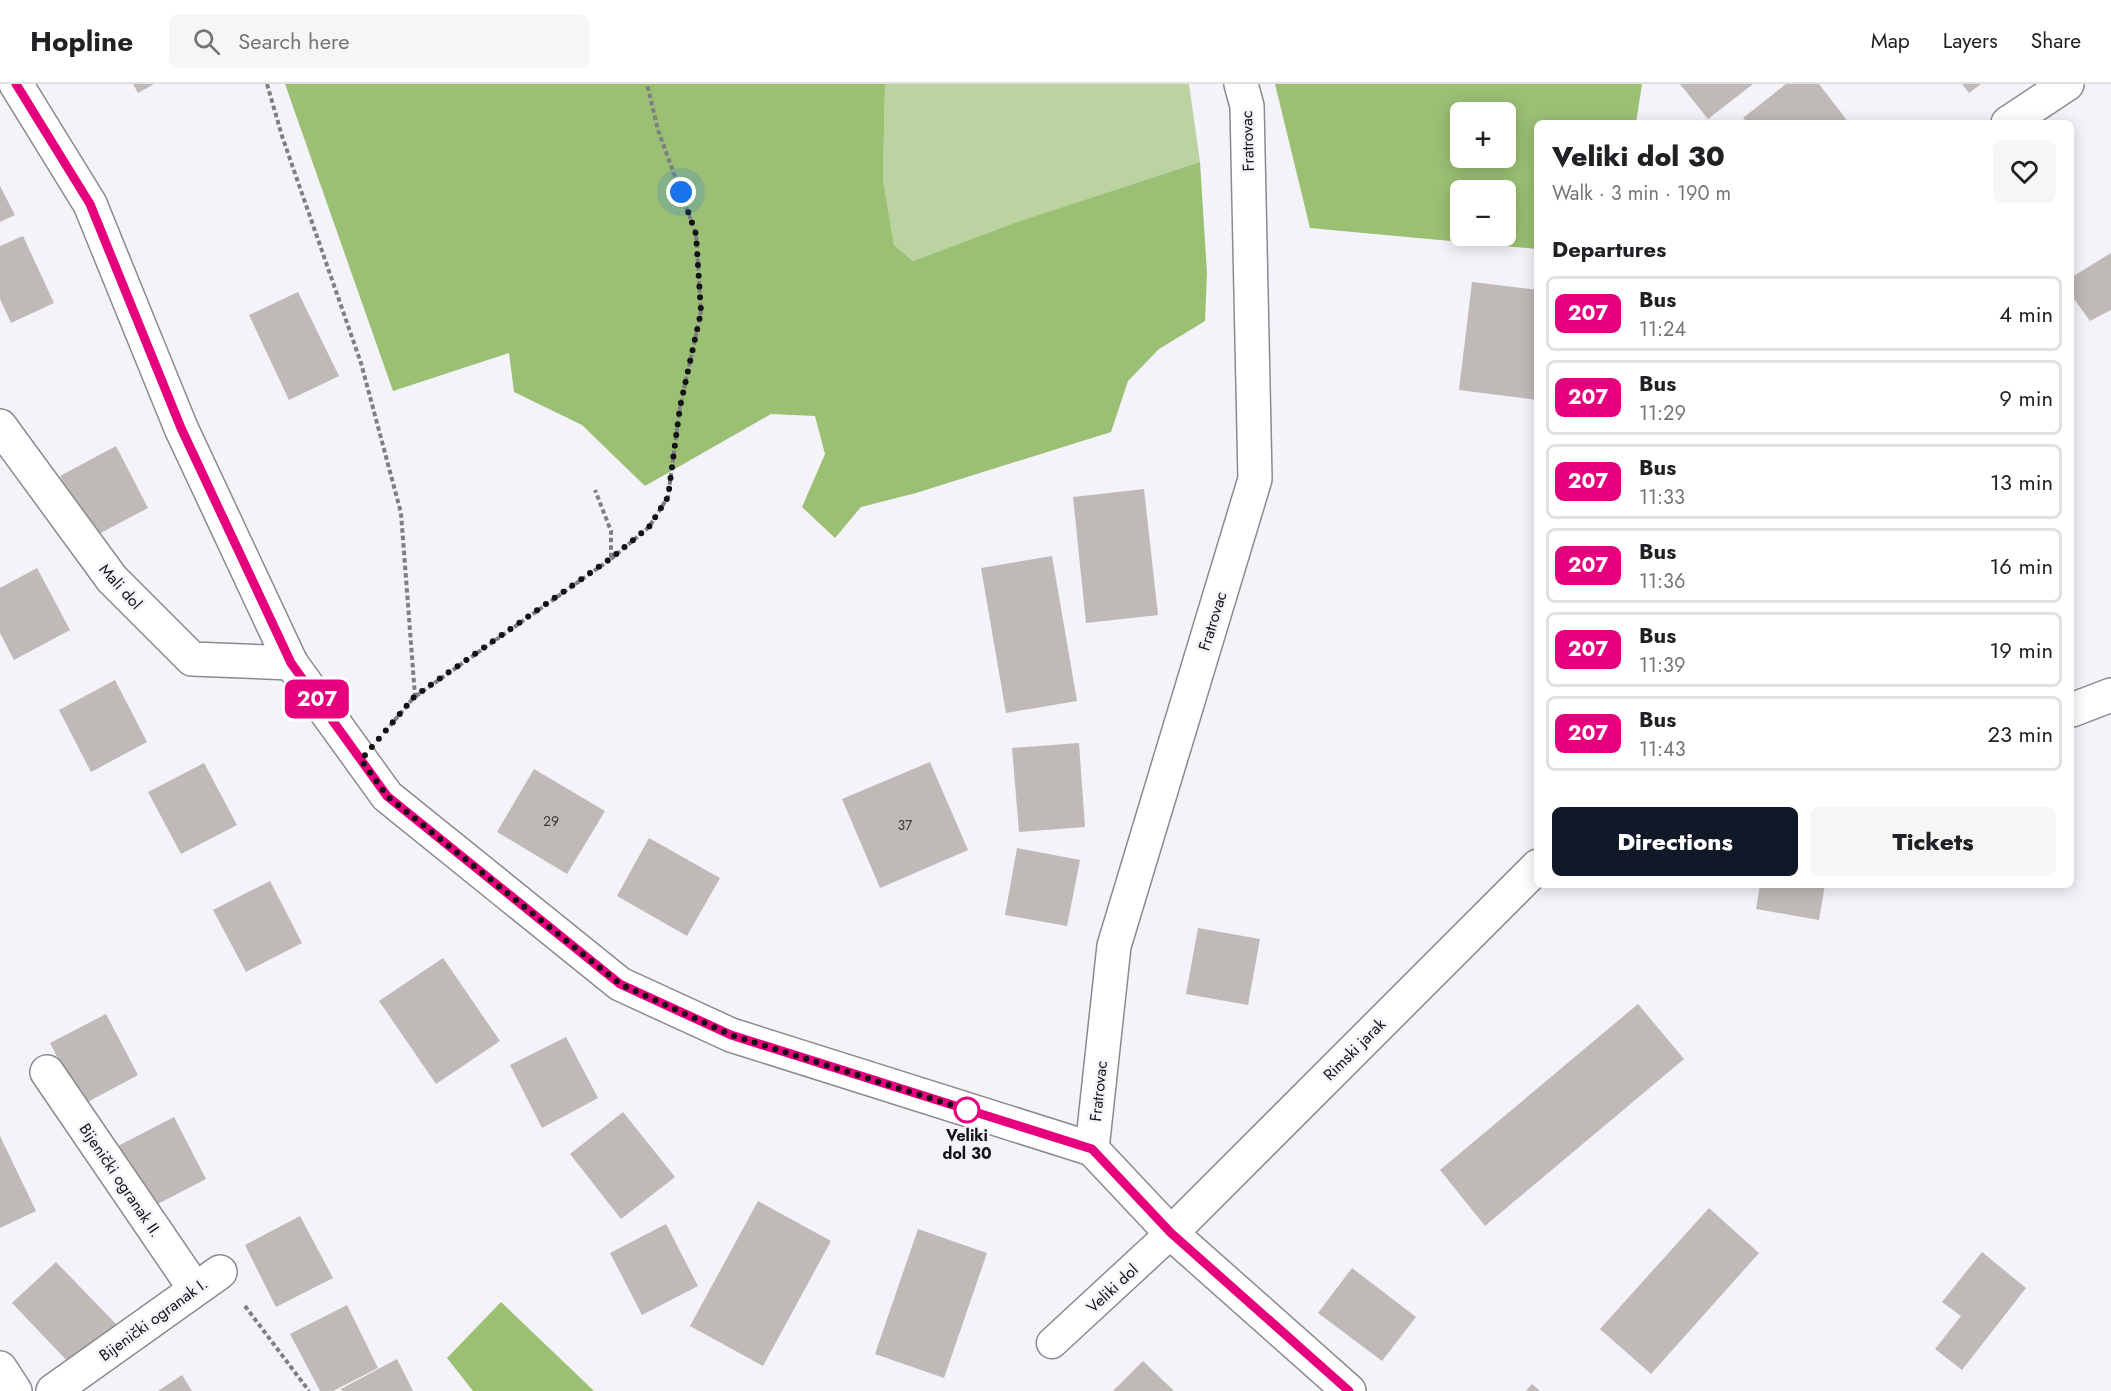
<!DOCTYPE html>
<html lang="en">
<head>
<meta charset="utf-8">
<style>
  body { margin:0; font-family:Jost,sans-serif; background:#f6f6f6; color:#202124; height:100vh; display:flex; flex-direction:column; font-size:22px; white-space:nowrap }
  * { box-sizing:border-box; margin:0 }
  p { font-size:20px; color:#757577 }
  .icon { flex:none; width:33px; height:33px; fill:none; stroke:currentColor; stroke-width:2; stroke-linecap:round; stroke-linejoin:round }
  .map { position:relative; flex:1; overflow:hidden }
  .panel { position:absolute; left:1534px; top:36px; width:540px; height:768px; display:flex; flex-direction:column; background:#fff; border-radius:9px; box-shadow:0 3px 15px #0003 }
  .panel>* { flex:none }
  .badge { padding:0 12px; border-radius:9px; font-size:21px; line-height:39px }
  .fabs { position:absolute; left:1450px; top:18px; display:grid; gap:12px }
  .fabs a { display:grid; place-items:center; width:66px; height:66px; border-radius:9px; background:#fff; box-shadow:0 3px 15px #0003; font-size:30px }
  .you { position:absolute; width:30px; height:30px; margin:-15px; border:4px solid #fff; border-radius:50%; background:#1a73e8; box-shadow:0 0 0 9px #1a73e833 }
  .map>.badge { position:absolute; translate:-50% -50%; box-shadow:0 0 0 3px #fff }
  h2 { padding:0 18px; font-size:22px; line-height:54px }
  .round { display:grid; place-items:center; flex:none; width:63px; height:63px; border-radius:9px; background:#f6f6f6 }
  .head { display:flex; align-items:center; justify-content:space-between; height:102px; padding:0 18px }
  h1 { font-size:28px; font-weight:800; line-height:45px }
  .button { display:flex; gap:12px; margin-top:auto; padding:12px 18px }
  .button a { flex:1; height:69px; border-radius:9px; background:#111827; color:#fff; font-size:24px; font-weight:800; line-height:69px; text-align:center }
  .button a+a { background:#f6f6f6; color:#202124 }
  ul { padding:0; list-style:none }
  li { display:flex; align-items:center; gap:18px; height:75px; margin:0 12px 9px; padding:0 6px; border:3px solid #e0e0e0; border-radius:9px }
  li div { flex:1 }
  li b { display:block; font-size:22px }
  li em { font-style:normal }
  li .badge { min-width:66px; font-weight:700; text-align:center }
  header { display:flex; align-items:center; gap:36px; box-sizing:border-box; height:84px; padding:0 30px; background:#fff; border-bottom:2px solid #e0e0e0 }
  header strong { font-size:28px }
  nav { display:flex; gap:33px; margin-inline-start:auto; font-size:21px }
  .search { width:420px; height:54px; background:#f6f6f6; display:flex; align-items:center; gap:15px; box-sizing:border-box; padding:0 21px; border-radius:9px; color:#757577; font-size:22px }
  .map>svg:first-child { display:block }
  .green { fill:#bad3a1 }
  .forest { fill:#9bc074; fill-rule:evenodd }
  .building { fill:#bfbab7 }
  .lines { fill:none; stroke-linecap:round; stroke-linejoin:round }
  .service-casing { stroke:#8a8b8f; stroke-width:33 }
  .pedestrian-casing { stroke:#8a8b8f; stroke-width:36 }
  .minor-casing { stroke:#8a8b8f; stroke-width:36 }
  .path { stroke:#7f7f83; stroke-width:4; stroke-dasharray:4.5 3; stroke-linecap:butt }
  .service { stroke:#fff; stroke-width:30 }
  .pedestrian { stroke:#fff; stroke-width:33 }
  .minor { stroke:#fff; stroke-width:33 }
  .line-casing { stroke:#fff; stroke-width:14 }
  .line { stroke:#e6007e; stroke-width:9 }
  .walk { stroke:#131315; stroke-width:6; stroke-dasharray:0 10.8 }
  .stop-dot { fill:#fff; stroke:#e6007e; stroke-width:3 }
  .labels { text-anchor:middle; stroke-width:5; stroke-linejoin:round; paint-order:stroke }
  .number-label { font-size:14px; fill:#3e3d3e }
  .street-label { font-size:16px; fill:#131315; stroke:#f3f3f9 }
  .stop-label { font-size:16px; font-weight:bold; fill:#131315; stroke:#f3f3f9 }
</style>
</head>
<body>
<header>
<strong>Hopline</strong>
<div class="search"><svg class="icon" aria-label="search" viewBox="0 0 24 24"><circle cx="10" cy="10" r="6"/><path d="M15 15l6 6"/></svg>Search here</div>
<nav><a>Map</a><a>Layers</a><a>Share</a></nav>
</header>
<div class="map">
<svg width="2111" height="1307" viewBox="0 0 2111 1307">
  <rect width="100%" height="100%" fill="#f3f3f9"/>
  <path class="green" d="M885,0h304l11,78 -186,61 -101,38 -19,-16 -11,-66z"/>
  <g class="forest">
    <path d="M285,0h600l-2,95 11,66 19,16 101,-38 186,-61 7,111 -2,48 -46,28 -31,32 -17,51 -195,61 -55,14 -26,31 -33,-31 23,-53 -10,-38 -44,-2 -126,72 -63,-61 -68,-33 -5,-39 -116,38z"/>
    <path d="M1275,0h367l-6,39h-98l-1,126 -227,-21zM1461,28h45v46h-45zM1461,106h45v46h-45z"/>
    <path d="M501,1218l93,89h-121l-26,-33z"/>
  </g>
  <g class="building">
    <path d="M133,0h21l-16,9z"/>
    <path d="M1680,0h73l-45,35z"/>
    <path d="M1786,0h33l30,39h-101l-5,-5z"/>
    <path d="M1962,0h19l-12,9z"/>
    <path d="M0,102l15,29 -15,7z"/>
    <path d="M23,152l31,67 -43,20 -11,-24v-53z"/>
    <path d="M2111,169v57l-21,11 -18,-25v-19z"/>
    <path d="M1472,198l66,8v110l-79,-10z"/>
    <path d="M298,208l41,84 -50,24 -40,-85z"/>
    <path d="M116,362l32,62 -55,29 -33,-61z"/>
    <path d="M1144,405l14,126 -72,8 -13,-126z"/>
    <path d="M1052,472l25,145 -71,12 -25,-145z"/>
    <path d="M37,484l33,62 -56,30 -14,-27v-45z"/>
    <path d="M115,596l32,62 -56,30 -32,-62z"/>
    <path d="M1079,659l6,84 -66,5 -7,-84z"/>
    <path d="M930,678l38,88 -88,38 -38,-89z"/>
    <path d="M204,679l33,62 -56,29 -33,-62z"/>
    <path d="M534,685l71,42 -38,63 -70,-42z"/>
    <path d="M649,754l71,40 -33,58 -70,-40z"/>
    <path d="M1017,764l63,12 -13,66 -62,-11z"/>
    <path d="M270,797l32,62 -56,29 -33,-62z"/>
    <path d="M1760,801h65l-6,35 -63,-11z"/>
    <path d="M1198,844l62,11 -12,66 -62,-11z"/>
    <path d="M443,874l57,83 -64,43 -57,-83z"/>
    <path d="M1638,920l46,55 -199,167 -45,-56z"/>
    <path d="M106,930l32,61 -56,30 -32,-62z"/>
    <path d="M566,953l32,61 -56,30 -32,-63z"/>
    <path d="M623,1028l52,65 -54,42 -51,-65z"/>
    <path d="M174,1033l32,62 -56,29 -32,-62z"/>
    <path d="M0,1052l36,75 -36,17z"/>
    <path d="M758,1117l73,40 -68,125 -73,-40z"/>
    <path d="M1709,1124l50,45 -108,121 -51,-45z"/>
    <path d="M300,1132l33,62 -57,29 -31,-62z"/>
    <path d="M666,1140l32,62 -56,29 -32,-62z"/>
    <path d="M918,1145l69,24 -43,125 -69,-24z"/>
    <path d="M1982,1168l44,36 -64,82 -27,-21 26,-33 -19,-14z"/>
    <path d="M56,1178l61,63 -44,42 -61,-64z"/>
    <path d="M1352,1184l64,49 -34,44 -64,-48z"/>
    <path d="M347,1221l31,63 -45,23h-13l-30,-57z"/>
    <path d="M397,1275l16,32h-71l-1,-2z"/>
    <path d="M1143,1277l31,30h-61z"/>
    <path d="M182,1291l10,16h-34z"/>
    <path d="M1532,1300l8,7h-14z"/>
  </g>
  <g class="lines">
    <defs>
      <path id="service" d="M1052,1259l119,-110"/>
      <path id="pedestrian" d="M0,342l112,153 80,80 99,4"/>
      <g id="minor">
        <path d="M16,0l74,120 91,224 110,235 96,133 233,188 111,51 361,114 79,84 178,158"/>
        <path d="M2008,39l59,-39"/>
        <path d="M2072,626l39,-15"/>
        <path d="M47,988l148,217"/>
        <path d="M1092,1065l22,-203 141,-467 -8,-373 -6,-22"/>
        <path d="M1171,1149l367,-367"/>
        <path d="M0,1284l15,23"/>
        <path d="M53,1307l167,-119"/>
      </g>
    </defs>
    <use href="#service" class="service-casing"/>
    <use href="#pedestrian" class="pedestrian-casing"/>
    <use href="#minor" class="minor-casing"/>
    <g class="path">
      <path d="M267,0l15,52 79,227 40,150 14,183 -26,31"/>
      <path d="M611,475l38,-32 19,-30 12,-90 21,-95 -5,-78 -38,-104 -11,-46"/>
      <path d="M416,612l195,-137v-28l-16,-41"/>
      <path d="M245,1222l64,85"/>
    </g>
    <use href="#service" class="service"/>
    <use href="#pedestrian" class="pedestrian"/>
    <use href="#minor" class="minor"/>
  </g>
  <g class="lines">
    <defs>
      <path id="line" d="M16,0l74,120 91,224 110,235 96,133 233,188 111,51 361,114 79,84 178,158"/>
    </defs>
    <use href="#line" class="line-casing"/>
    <use href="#line" class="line"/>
    <path class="walk" d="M681,108l15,42 5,78 -21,95 -12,90 -19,30 -39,32 -195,137 -54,64 26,36 233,188 111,51 243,77 -7,-2"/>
  </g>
  <circle class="stop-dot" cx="967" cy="1026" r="12"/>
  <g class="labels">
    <g class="number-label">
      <text x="551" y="742">29</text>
      <text x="905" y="746">37</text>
    </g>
    <g class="street-label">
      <text transform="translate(1247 57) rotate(-92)" y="6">Fratrovac</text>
      <text transform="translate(121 502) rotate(48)" y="6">Mali dol</text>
      <text transform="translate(1212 537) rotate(-73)" y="6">Fratrovac</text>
      <text transform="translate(1354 965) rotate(-45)" y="6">Rimski jarak</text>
      <text transform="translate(1098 1007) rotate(-84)" y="6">Fratrovac</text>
      <text transform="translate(121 1096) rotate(56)" y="6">Bijenički ogranak II.</text>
      <text transform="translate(1112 1204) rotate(-43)" y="6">Veliki dol</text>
      <text transform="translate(153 1235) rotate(-36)" y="6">Bijenički ogranak I.</text>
    </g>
    <g class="stop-label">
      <text x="967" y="1057">Veliki<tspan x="967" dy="18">dol 30</tspan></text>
    </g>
  </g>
</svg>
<div class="fabs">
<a>+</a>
<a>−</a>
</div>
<div class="you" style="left:681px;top:108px"></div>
<b class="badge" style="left:317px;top:615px;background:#e6007e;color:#fff">207</b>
<section class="panel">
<div class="head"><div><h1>Veliki dol 30</h1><p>Walk · 3 min · 190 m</p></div><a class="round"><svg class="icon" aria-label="heart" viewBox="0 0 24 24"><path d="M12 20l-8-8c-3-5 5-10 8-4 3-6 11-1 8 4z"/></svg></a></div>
<h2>Departures</h2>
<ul>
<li><span class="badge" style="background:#e6007e;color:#fff">207</span><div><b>Bus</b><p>11:24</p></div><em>4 min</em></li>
<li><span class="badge" style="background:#e6007e;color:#fff">207</span><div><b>Bus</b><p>11:29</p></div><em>9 min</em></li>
<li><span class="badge" style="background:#e6007e;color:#fff">207</span><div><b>Bus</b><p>11:33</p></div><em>13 min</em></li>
<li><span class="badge" style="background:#e6007e;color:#fff">207</span><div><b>Bus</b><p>11:36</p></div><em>16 min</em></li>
<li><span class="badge" style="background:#e6007e;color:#fff">207</span><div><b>Bus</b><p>11:39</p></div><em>19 min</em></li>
<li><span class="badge" style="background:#e6007e;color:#fff">207</span><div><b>Bus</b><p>11:43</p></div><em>23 min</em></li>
</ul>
<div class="button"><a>Directions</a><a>Tickets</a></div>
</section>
</div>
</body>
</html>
